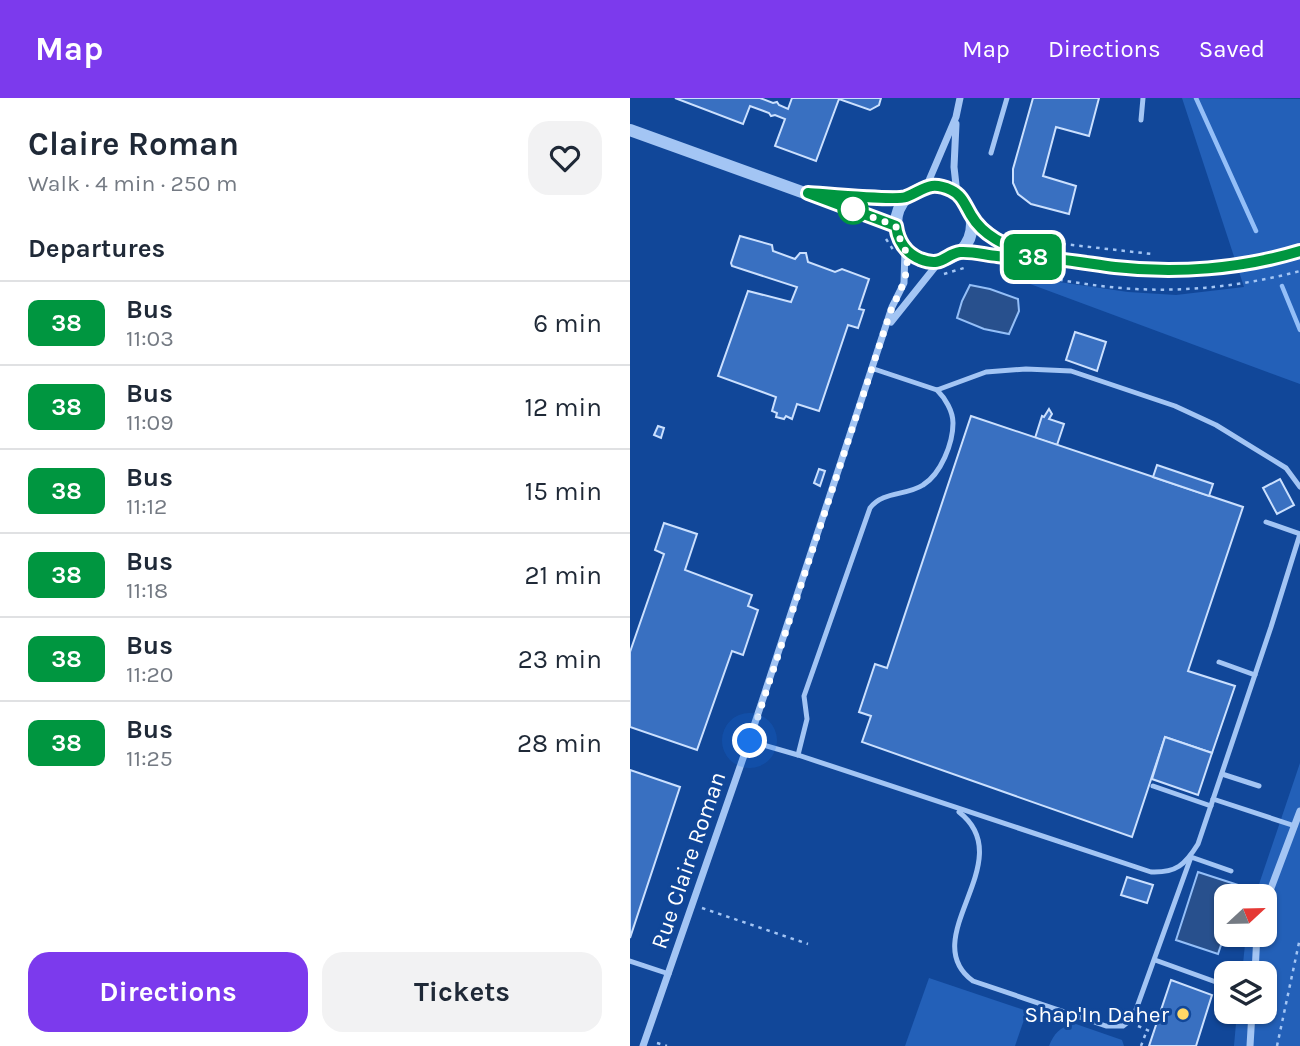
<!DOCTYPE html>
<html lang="en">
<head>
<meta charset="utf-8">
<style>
  body { margin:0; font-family:Karla,sans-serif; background:#f2f2f3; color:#1f2937; height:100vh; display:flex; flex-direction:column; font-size:26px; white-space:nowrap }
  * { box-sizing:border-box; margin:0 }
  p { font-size:23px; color:#747a83 }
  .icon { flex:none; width:38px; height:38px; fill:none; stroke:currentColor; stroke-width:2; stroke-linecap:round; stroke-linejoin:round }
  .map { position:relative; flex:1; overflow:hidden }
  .panel { display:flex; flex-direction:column; background:#fff; width:630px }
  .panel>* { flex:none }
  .badge { padding:0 14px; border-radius:10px; font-size:24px; line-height:46px }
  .needle { width:46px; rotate:68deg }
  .controls { position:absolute; left:584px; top:786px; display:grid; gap:14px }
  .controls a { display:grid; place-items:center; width:63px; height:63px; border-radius:14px; background:#fff; box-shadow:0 2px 5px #0004; font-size:35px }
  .you { position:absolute; width:35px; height:35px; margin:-18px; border:5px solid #fff; border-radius:50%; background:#1a73e8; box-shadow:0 0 0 10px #1a73e833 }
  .map>.badge { position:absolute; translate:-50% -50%; box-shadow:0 0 0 4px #fff }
  h2 { padding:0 28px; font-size:26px; line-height:63px }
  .round { display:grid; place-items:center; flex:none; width:74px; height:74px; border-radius:21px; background:#f2f2f3 }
  .head { display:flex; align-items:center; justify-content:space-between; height:119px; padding:0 28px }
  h1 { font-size:33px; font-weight:700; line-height:52px }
  .action { display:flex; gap:14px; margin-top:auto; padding:14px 28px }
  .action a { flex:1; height:80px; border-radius:21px; background:#7c3aed; color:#fff; font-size:28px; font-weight:700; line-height:80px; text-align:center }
  .action a+a { background:#f2f2f3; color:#1f2937 }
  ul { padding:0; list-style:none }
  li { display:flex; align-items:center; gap:21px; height:84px; padding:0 28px; border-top:2px solid #e0e1e3 }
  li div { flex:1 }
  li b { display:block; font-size:26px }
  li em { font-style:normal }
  li .badge { min-width:77px; font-weight:700; text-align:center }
  header { display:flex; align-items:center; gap:42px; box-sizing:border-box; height:98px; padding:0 35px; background:#7c3aed; color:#fff }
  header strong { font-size:33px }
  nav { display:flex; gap:38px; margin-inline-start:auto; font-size:24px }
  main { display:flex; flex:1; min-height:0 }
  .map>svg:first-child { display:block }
  .green { fill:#2360b8 }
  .water { fill:#28508d; stroke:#94bff8; stroke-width:2 }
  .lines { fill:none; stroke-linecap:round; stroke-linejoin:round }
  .stream { stroke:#94bff8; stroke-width:4.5 }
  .building { fill:#3970c1; stroke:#cbe0fe; stroke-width:2 }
  .path { stroke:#a3c5f4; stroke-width:2.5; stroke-dasharray:3.5 5; stroke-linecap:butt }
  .service { stroke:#a3c5f4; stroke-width:5 }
  .minor { stroke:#a3c5f4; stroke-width:7 }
  .tertiary { stroke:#a3c5f4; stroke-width:12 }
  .line-casing { stroke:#fff; stroke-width:16 }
  .line { stroke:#009640; stroke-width:10 }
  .walk { stroke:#fff; stroke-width:7; stroke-dasharray:0 12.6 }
  .stop-dot { fill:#fff; stroke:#009640; stroke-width:3.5 }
  .poi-dot { fill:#ffd866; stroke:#114799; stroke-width:2.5 }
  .labels { text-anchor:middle; stroke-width:6; stroke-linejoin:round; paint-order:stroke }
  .street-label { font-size:23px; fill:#fff; stroke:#114799 }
  .poi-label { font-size:23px; fill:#fff; stroke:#114799; text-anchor:end }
</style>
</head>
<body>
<header>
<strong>Map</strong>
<nav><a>Map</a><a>Directions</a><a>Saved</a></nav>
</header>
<main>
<section class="panel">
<div class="head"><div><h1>Claire Roman</h1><p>Walk · 4 min · 250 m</p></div><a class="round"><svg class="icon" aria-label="heart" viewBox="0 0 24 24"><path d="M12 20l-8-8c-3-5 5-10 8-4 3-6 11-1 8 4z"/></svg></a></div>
<h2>Departures</h2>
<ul>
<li><span class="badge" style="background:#009640;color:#fff">38</span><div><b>Bus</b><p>11:03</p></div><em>6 min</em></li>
<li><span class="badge" style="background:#009640;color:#fff">38</span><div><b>Bus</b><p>11:09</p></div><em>12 min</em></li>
<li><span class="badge" style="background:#009640;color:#fff">38</span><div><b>Bus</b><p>11:12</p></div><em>15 min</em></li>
<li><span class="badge" style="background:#009640;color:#fff">38</span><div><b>Bus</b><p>11:18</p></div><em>21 min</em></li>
<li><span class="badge" style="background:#009640;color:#fff">38</span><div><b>Bus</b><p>11:20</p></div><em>23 min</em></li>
<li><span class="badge" style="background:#009640;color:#fff">38</span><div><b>Bus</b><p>11:25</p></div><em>28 min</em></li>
</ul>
<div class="action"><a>Directions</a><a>Tickets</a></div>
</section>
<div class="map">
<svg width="670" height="948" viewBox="0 0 670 948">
  <rect width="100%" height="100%" fill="#114799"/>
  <g class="green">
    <path d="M552,0l118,1v285l-297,-110 125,18 48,3 68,-8z"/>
    <path d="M670,665v283h-66l3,-34h28v-39h-23l4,-38 19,-1v-38h-10z"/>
    <path d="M299,880l98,33 -12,35h-110z"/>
    <path d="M443,925l49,17 2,6h-75c5,-13 11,-18 24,-23z"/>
  </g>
  <g class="water">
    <path d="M340,187l20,4 28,10 1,12 -10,23 -25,-5 -27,-11 5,-17z"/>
    <path d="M568,774l43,14 -3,10h-11v31l-9,27 -42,-14z"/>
  </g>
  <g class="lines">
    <g class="stream">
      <path d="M566,0l60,133"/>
      <path d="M652,188l18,44"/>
    </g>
  </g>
  <g class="building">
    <path d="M45,0h85l13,5 4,-1 2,3 9,4 4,-11h89l-2,7 -9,5 -31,-11 -23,62 -41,-15 10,-27 -10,-4 -4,1 -2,-3 -19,-7 -7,18z"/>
    <path d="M403,0h66l-10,38 -33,-9 -13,49 33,10 -7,28 -38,-10 -13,-10 -5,-11v-14z"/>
    <path d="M110,138l32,9 1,6 22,8 5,-6h6l2,9 27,10 7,-3 27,10 -10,30 5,1 -6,18 -10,-3 -29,86 -22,-7 -5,15 -6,-3 -2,3 -8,-2 1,-4 -5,-2 4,-14 -58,-21 30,-85 43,11 6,-15 -65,-21 -1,-3z"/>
    <path d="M445,234l31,10 -9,29 -31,-11z"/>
    <path d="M419,311l3,5 -3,5 15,5 -7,21 -22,-7 7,-22 2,1z"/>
    <path d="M341,318l272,91 -55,164 47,15 -23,67 -47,-16 -33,100 -270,-95 9,-26 -12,-4 16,-48 12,4z"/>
    <path d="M28,328l6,2 -3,10 -7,-3z"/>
    <path d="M527,367l56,19 -4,12 -56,-19z"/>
    <path d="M189,371l6,2 -5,15 -6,-3z"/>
    <path d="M650,381l14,26 -17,9 -14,-26z"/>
    <path d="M34,425l33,11 -12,36 67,25 -4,11 10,4 -15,45 -11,-4 -35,99 -67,-23v-75l34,-98 -9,-4z"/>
    <path d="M535,639l47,16 -14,42 -46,-16z"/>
    <path d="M0,672l50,17 -50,151z"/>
    <path d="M497,779l26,8 -6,18 -26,-8z"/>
    <path d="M541,882l41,15 -16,51h-47z"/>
  </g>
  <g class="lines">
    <g class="path">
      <path d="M256,141l8,12"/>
      <path d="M407,143l115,13"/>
      <path d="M379,173c41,7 85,16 127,18 55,3 111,-4 164,-18"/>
      <path d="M314,176l20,-6"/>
      <path d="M72,810l106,36"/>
      <path d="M508,928l16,7"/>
      <path d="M27,945l10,3"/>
      <path d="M511,948l6,-16"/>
      <path d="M647,948l23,-108"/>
    </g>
    <g class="service">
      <path d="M511,22l2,-22"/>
      <path d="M361,55l16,-55"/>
      <path d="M244,271l63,21 49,-18 40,-3 45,2 104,35 41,19 70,43 14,19"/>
      <path d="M589,564l36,13"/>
      <path d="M119,643l49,14 353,117c25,1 34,-7 47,-28l73,-217 29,-93 -34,-12"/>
      <path d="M168,657l9,-36 -3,-23 66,-188c13,-17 36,-12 53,-23 18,-11 30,-42 30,-62 0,-12 -8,-25 -16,-33"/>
      <path d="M592,676l37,12"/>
      <path d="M523,688l58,20"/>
      <path d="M583,701l82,27"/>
      <path d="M329,714c63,49 -45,126 14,169l133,45h17l10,-8 58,-161 40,14"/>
      <path d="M525,862l72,26"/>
      <path d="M0,863l39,13"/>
    </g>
    <g class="minor">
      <path d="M326,26l-2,43 3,27"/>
      <path d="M297,87l29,-68 4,-19"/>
      <path d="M261,224l48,-60"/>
      <path d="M635,806l35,-93"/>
      <path d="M625,875l2,-39"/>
      <path d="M13,948l106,-305 143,-434 12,-24 1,-34"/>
      <path d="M620,948l2,-34"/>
    </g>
    <g class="tertiary">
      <path d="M0,32l266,96"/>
      <circle cx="304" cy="126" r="38"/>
      <path d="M193,96l82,3"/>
      <path d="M341,118c18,19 32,29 57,37"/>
      <path d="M328,154c29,3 57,4 86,6 25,1 50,7 75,10 60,5 123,0 181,-18"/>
    </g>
  </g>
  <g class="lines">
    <defs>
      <path id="line" d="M398,155c-22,-7 -45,-17 -57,-38 -6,-10 -9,-20 -20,-25 -22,-10 -27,0 -45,7 -11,4 -81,-3 -98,-4l88,33c2,15 10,27 24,33 23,9 25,-5 40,-7 12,-1 26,3 37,4 16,2 33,0 49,2 23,2 46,6 69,9 61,7 126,2 185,-16"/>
    </defs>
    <use href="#line" class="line-casing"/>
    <use href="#line" class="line"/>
    <path class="walk" d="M120,643l142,-434c9,-16 21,-41 12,-60 -3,-7 -7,-12 -8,-21l-48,-18 5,1"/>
  </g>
  <circle class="stop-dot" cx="223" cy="111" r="14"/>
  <circle class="poi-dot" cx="553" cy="916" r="7"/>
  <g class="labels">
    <g class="street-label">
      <text transform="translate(58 762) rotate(-71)" y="8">Rue Claire Roman</text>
    </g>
    <g class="poi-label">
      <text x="539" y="924">Shap'In Daher</text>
    </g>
  </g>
</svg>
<div class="controls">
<a><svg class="needle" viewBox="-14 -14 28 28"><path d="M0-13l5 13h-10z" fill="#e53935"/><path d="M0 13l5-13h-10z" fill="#747a83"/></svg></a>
<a><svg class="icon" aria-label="layers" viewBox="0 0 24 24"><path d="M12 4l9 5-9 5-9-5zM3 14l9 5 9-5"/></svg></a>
</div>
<div class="you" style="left:120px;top:643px"></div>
<b class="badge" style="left:403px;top:159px;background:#009640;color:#fff">38</b>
</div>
</main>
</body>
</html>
